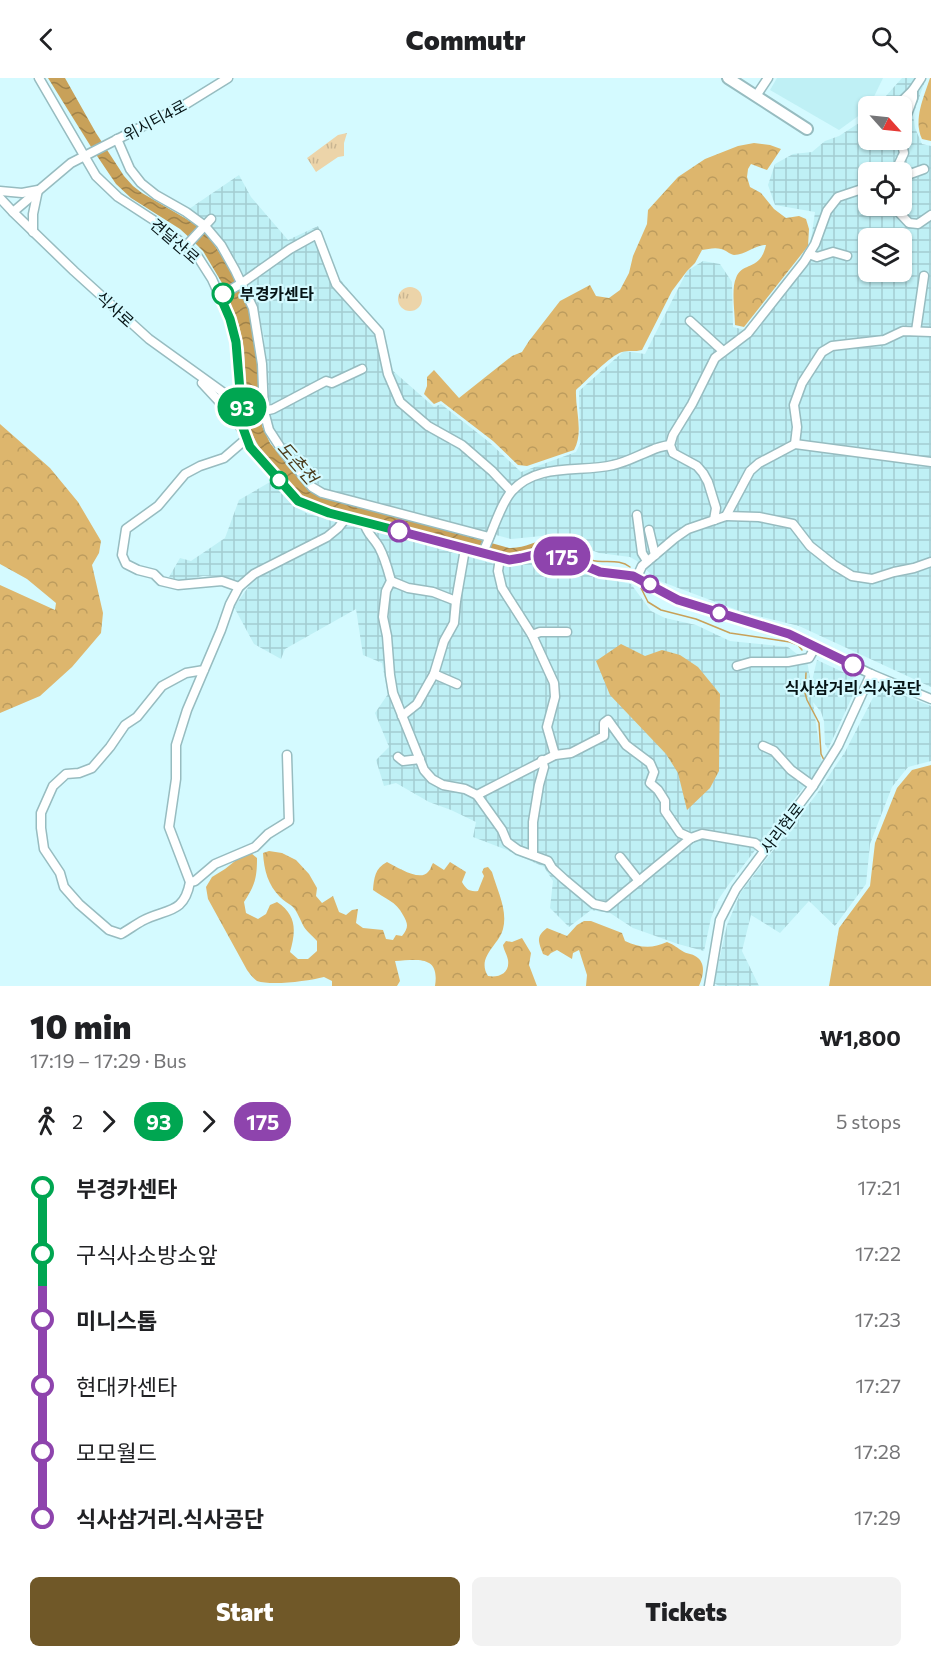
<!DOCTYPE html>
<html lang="en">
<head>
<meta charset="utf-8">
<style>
  body { margin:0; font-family:Commissioner,"Noto Sans KR",sans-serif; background:#f2f2f2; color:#202124; height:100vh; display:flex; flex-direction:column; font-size:22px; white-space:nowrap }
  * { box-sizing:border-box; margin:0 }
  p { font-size:20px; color:#757577 }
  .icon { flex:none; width:33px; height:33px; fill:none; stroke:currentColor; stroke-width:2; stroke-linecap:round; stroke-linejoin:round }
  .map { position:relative; height:908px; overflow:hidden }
  .panel { display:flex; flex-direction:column; background:#fff; flex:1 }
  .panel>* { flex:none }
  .badge { padding:0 12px; border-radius:20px; font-size:21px; line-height:39px }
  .needle { width:39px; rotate:117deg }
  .controls { position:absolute; left:858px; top:18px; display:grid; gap:12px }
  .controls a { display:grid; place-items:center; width:54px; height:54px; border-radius:9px; background:#fff; box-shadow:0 2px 4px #0004; font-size:30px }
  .map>.badge { position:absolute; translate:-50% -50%; box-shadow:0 0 0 3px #fff }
  .legs { display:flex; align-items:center; gap:9px; height:66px; padding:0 30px; font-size:20px }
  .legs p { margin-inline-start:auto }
  .head { display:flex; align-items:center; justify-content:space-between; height:102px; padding:0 30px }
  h1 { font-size:33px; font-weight:800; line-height:45px }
  .cta { display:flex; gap:12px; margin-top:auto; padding:12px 30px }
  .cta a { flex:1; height:69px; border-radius:9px; background:#705828; color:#fff; font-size:24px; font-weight:800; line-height:69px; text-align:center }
  .cta a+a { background:#f2f2f2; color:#202124 }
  ul { padding:0 30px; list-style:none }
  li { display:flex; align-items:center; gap:21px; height:66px; font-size:22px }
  li i { display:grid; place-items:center; width:9px; height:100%; margin:0 8px; background:currentColor }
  li i::after { content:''; width:15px; height:15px; margin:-8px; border:4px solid; border-radius:50%; background:#fff }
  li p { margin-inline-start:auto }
  li:first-child i { background:linear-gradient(#0000 50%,currentColor 0) }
  li:last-child i { background:linear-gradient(currentColor 50%,#0000 0) }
  header { display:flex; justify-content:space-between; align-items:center; height:78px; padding:0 30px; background:#fff; font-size:27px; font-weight:800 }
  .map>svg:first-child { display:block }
  .built { fill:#bff0f5 }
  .industrial { fill:url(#industrial-grid); fill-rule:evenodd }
  .forest { fill:url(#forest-crowns) }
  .park { fill:url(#park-tufts) }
  .water { fill:url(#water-waves) }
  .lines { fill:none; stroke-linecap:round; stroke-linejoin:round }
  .stream { stroke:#c8a159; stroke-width:1.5 }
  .minor-casing { stroke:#97bcc0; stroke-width:11 }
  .major-casing { stroke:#97bcc0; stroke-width:14 }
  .minor { stroke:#fff; stroke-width:8 }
  .major { stroke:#fff; stroke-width:10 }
  .line-1-casing { stroke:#fff; stroke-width:14 }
  .line-2-casing { stroke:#fff; stroke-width:14 }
  .line-1 { stroke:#00a651; stroke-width:9 }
  .line-2 { stroke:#8e44ad; stroke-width:9 }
  .stop-1-dot { fill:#fff; stroke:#00a651; stroke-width:3 }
  .stop-2-dot { fill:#fff; stroke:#8e44ad; stroke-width:3 }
  .labels { text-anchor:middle; stroke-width:4.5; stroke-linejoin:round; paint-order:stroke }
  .street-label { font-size:16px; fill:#061416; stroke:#d4faff }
  .stop-label { font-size:16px; font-weight:bold; fill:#061416; stroke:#d4faff; text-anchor:start }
  .water-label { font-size:18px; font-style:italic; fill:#4b3a1a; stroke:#d4faff }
</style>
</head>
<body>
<header><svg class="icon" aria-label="back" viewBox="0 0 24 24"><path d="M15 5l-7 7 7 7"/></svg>Commutr<svg class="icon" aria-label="search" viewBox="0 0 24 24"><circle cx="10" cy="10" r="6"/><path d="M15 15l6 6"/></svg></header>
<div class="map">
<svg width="931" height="908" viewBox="0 0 931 908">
  <defs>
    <pattern id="industrial-grid" width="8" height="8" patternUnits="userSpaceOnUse" patternTransform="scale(1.5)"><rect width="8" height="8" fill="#bff0f5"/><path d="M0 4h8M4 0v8" fill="none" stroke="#a3cdd1"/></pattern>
    <pattern id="forest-crowns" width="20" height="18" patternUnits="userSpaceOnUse" patternTransform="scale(1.5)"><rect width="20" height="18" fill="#ddb66d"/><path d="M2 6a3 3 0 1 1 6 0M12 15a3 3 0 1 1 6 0" fill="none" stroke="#bc9c5e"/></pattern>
    <pattern id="park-tufts" width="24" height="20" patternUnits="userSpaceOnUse" patternTransform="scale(1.5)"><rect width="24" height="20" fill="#ecd4a9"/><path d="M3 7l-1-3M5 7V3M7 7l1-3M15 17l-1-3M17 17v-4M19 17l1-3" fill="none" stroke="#c9b591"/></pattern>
    <pattern id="water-waves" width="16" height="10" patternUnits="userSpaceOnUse" patternTransform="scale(1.5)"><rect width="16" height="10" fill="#c8a159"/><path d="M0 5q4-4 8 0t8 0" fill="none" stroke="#a08249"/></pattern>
  </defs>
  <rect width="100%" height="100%" fill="#d4faff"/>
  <path class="built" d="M777,0h106l-15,31 -29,21 -69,-40z"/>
  <g class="industrial">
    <path d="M902,0h24l-13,37 2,13 7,16 9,2v541l-132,-61 -54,-13 -88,-33 -20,-19 -7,-4 -31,-4 -47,-18 -41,4 -187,-50 -16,-13 -12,-14 -26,-34 -3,-18 -3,-72 -5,-23 -7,-23 -13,-26 -15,-25 -17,-17 -18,-15 50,-34 12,22 37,43 30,-14 21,52 41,50 12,42 42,37 7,-3 48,38 32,30 55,-20 4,-8 -1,-53 45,-40 21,3 42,-83 16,-10 17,3 12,18 1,45 12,3 65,-83 5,-35 -40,-7 -7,-20 7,-21 18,-10 19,-2 13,-11 14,-5 20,-13 9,-8v25h34v-34h-25zM868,94h34v34h-34zM868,160h34v34h-34z"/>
    <path d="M270,404l24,24 14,8 57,14 133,37 12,2 30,-9h8l40,17 43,9 20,27 14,7 31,7 34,16 58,6 9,7h9l5,31 6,-25 43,20 -32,69 -3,-5 -1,-23 -3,-9 -8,-10 9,64 -10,15 -2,-2 -81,105 -11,16 -7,18 -7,33 -26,-7 -45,-16 -23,-15 -19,-3 -22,17 -19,-19 3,-27 -9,-14 -37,-17 -34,-13 3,-15 -25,-12 -22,-8 -33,-19 -12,3 -8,-26 13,-13 -14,-34 13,-19 -6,-31 -19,-8 -7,-46 -71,40 -4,10 -27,-15 -20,-37 15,-21 -23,-9 -23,-1 -23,5 -11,-4 11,-19 11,3 34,-23 14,-38z"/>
    <path d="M879,608l52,20v55l-23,6 -16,20 -22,57 -4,40 -31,42 -26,-25 -29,32 -29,-18 -9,36 17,35h-40l-5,-3 13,-58 14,-33 75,-97 29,-43z"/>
  </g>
  <g class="forest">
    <path d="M930,0h1v63l-9,-2c-9,-20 2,-42 8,-61z"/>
    <path d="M754,65l16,2 11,4 -14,21 -16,-6 -3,5 -1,8 3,10 11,6 13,16 12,9 13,-2 7,3 3,10 -1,17 -64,81 -9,-2c0,-12 -4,-36 1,-47 6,-17 24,-6 30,-33 -11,0 -20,10 -32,10 -5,-1 -8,-5 -13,-6 -6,-2 -13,0 -19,1l-7,13 -8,8 -15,20 -30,59c-7,2 -14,0 -20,2 -11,3 -36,29 -46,38 -1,19 8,42 -2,60l-47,16 -9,-1 -25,-24 -52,-40 -7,3 -10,-10 3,-8v-9l7,-7 25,28 53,-42 10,-4 7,-11 31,-40 30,-16 6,11 13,2 11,-8 9,-17 4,-17 14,-32 1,-14 30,-33 27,-18 33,-13z"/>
    <path d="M0,346l50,44 28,34 23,39 -2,12 -7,12 11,48 -2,20 -29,34 -32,29 -40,17v-128l55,25 1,-7 -29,-24 -27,-15z"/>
    <path d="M621,566l24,12 17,-6 18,5 18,12 22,27 -1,77 -9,17 -23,22 -9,-37 -12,-19 -56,-59 -14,-34z"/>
    <path d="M931,687v221h-102l10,-58 31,-42 5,-43 22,-55 15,-18z"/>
    <path d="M269,773l13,2 14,7 13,14 8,14 -1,8 6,7 11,-7 6,16 7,3 6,-5 6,-1 -2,14 7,5 20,2 3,9 7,1 3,-5 6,1c7,-9 6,-12 1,-21 -7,-14 -18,-16 -30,-25 1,-12 2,-22 14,-28 10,5 33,20 41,10 3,-3 3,-6 5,-9l11,7 6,-8 16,10 -4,10c4,7 7,10 16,9l6,-15 -2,-4 2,-4 4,-1 4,5c5,18 16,38 11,57 -4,16 -27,28 -15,47 11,2 22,-3 20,-16 -1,-6 -4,-9 -5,-15l3,-4 6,1 10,-4 9,15 -2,12 8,21h-102c5,-31 -17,-26 -40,-25l5,20 -3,5h-65v-5l-8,-4c-16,4 -52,9 -67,4 -4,-3 -7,-7 -10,-11l-39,-71 -2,-12 6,-10 13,-8 15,-12 11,-4 6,5c0,20 -2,27 -13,44l2,11 12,6 8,-5 4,-9 7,-3c20,13 19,29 13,50l8,7h10l9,-8v-10c-4,-5 -10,-9 -13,-14 -4,-7 -6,-15 -12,-21 -4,-3 -8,-5 -12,-9 -12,-12 -16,-27 -17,-44z"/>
    <path d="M584,843h7l31,12 3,8c15,7 27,8 42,1 8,3 10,6 17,10 4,2 10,2 14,6 8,7 5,19 1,28h-113l1,-11 -8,-25 -6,3 -1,6 -15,-9 -6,3 -3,3 -5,-2c-4,-12 -8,-17 4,-26l20,8 10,-11z"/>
  </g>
  <g class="park">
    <path d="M347,55l-3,10v13l-6,1 -22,15 -9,-14 31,-23z"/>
    <circle cx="410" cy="221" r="12"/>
  </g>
  <path class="water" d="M48,0h17l31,55 28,43 9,10 9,7 53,31 15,14 18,28 20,41 10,58 4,61 8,17 18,23 33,29 188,53c23,1 32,-16 58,-3l-4,6 -14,-5h-8l-22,8 -7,1 -79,-19 -107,-30 -20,-8 -7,-4 -40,-47 -8,-15 -3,-15 -4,-68 -5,-24 -17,-42 -19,-32 -11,-11 -12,-11 -49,-31 -15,-14 -23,-34z"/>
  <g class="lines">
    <g class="stream">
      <path d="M563,470c9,4 18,9 28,12 13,4 28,-2 39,7"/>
      <path d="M641,510l7,14 13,8 35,9 34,14 60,9 8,3 4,5"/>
      <path d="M806,595l-1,20 2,7 12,23 2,31 3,6"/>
    </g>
    <defs>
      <g id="minor">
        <path d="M39,0l57,98 22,21 40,26 33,28 7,6 14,22 18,40 6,23 7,86 7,19 48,54 14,6 17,6 162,43 18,4 36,-8 12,2 43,18 33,4 45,24 111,34 82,40 60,25"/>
        <path d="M756,18l12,-18"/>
        <path d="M901,24l12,-12"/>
        <path d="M902,50l11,-30v-8l8,-12"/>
        <path d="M117,61l13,30 11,14 15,12 30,17 19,14 16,19 14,25 18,38 9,56 2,47 5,19 13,20 30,37 10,6 167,44"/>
        <path d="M895,94l9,-19 -3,-13"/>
        <path d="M902,99l22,-8"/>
        <path d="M0,113l22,2 16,-3 -5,24v18"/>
        <path d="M0,120l13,14 61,59 75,68 93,67"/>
        <path d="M893,128l16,17 9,1 13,-9"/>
        <path d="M13,134l58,-49 115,-59 42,-26"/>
        <path d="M186,168l25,-27"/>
        <path d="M809,176l8,3 16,-5 14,4"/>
        <path d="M220,218l22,-13 48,-34 27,-15 19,50 43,48 9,42 12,28 28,24 34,19 30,26 19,20"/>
        <path d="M690,243l33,30"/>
        <path d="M916,253l8,-55"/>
        <path d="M202,305l26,28 16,21"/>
        <path d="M264,333l9,-2 53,-28 6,2 30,-14"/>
        <path d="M243,341l22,-2"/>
        <path d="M795,366l2,-17 -3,-22 8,-22 20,-31 10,-6 52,-6 19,-9 28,1"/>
        <path d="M637,437l5,38 5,8"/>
        <path d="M726,438l33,1 34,7 17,22 24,19 18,11 20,3 22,-7 20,-4 17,-6"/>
        <path d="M714,442l2,-12 -8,-26 -5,-9 -6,-7 -24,-13 -3,-8 3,-10 19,-31 23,-46 33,-25 56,-71 11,-18 12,-33 11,-14 30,-10"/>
        <path d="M364,444c2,11 10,16 15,25 6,11 9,23 12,34l-5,10 -3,26 4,19 3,39 3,18 31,77 8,9 11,6 22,4 12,6 25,35 5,12 11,8 30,11 4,7 12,11 30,25 13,3 84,-69 11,-4 53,9 9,7"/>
        <path d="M649,452l6,25"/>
        <path d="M482,476c9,-17 18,-50 30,-63 26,-29 68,-18 101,-26 14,-3 26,-10 39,-15 6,-3 12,-4 18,-5"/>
        <path d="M637,499l5,-11 33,-28 13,-9 38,-13 24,-45 9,-8 36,-19 136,18"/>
        <path d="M391,503l17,7 25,4 23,9"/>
        <path d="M239,509l-17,-6 -44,4 -17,-4 -7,-7 -16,-4 -12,-6 -4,-9 4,-26 32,-23 27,-32 15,-8 24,-8 22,-19"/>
        <path d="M532,557l8,-3h27"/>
        <path d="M737,588l14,-4h37l21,-4 7,-12"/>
        <path d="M204,592l-18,3 -24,13 -25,31 -12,8 -15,22 -18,21 -13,5 -13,1 -13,12 -12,27v15l3,21 16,24 4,14 15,17 30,26 12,4c7,-4 14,-9 21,-13 24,-13 42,-6 48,-39l-21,-55 7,-48v-34l11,-35 34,-80 9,-26 9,-17 15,-13 73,-37 11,-9 9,-11"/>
        <path d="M434,596l23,10"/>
        <path d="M402,638l15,-12 17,-30 10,-33 10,-18 2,-22 9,-52"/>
        <path d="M763,668l11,5 17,19 22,16"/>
        <path d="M555,677l16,-2 33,-17v-13l4,-3 18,25 24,18 4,9 -4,11 8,7 7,11v10l15,22 11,5"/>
        <path d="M398,679l5,4 17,-2"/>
        <path d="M477,717l78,-40 -8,-28 8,-30 -1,-14 -22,-48 -30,-47 -4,-17 2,-13"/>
        <path d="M533,777v-33l6,-37 5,-18 -2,-7"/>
        <path d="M620,779l19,24"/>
        <path d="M190,804l5,-1 20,-17 40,-17 13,-13 21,-13 -2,-66"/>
        <path d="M709,908l11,-66 16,-31 77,-103 25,-40 33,-72"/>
      </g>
      <path id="major" d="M728,0l79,51"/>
    </defs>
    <use href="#minor" class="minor-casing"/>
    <use href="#major" class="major-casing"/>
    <use href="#minor" class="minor"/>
    <use href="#major" class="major"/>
  </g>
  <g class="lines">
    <defs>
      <path id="line-1" d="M223,216l-3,2 10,23 6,23 7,86 7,19 48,54 31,12 70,18"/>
      <path id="line-2" d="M399,453l110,29 12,-2 24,-6 12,2 43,18 33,4 45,24 111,34 64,31"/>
    </defs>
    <use href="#line-1" class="line-1-casing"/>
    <use href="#line-2" class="line-2-casing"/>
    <use href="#line-1" class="line-1"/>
    <use href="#line-2" class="line-2"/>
  </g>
  <g class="stop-1-dot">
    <circle cx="223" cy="216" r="10"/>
    <circle cx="279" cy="402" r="8"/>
  </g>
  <g class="stop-2-dot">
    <circle cx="399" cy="453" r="10"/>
    <circle cx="650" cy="506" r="8"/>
    <circle cx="719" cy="535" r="8"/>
    <circle cx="853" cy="587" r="10"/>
  </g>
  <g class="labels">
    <g class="street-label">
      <text transform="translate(155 42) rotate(-28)" y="6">위시티4로</text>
      <text transform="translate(175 163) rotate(41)" y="6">견달산로</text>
      <text transform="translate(115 231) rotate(42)" y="6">식사로</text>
      <text transform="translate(782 750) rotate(-52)" y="6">사리현로</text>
    </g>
    <g class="stop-label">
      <text x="240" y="222">부경카센타</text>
      <text x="853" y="616" text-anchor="middle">식사삼거리.식사공단</text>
    </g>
    <g class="water-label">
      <text transform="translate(297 385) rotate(49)" y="6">도촌천</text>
    </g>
  </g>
</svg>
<div class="controls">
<a><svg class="needle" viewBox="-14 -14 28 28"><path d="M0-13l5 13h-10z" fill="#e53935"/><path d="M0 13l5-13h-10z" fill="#757577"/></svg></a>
<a><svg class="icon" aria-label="locate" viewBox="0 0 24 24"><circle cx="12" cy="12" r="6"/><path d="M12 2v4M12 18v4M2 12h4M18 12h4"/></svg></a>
<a><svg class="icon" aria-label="layers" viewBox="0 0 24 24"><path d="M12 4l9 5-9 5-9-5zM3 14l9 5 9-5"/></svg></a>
</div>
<b class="badge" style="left:242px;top:329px;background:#00a651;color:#fff">93</b>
<b class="badge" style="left:562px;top:478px;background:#8e44ad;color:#fff">175</b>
</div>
<section class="panel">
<div class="head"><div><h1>10 min</h1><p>17:19 – 17:29 · Bus</p></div><b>₩1,800</b></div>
<div class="legs"><svg class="icon" aria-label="walk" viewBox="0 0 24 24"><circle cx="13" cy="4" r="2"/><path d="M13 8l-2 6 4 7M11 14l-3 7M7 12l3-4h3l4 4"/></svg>2<svg class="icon" aria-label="forward" viewBox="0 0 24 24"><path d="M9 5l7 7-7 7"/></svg><b class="badge" style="background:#00a651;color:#fff">93</b><svg class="icon" aria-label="forward" viewBox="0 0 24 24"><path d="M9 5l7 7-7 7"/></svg><b class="badge" style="background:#8e44ad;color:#fff">175</b><p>5 stops</p></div>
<ul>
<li><i style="color:#00a651"></i><b>부경카센타</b><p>17:21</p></li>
<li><i style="color:#00a651"></i><span>구식사소방소앞</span><p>17:22</p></li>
<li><i style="color:#8e44ad"></i><b>미니스톱</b><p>17:23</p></li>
<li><i style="color:#8e44ad"></i><span>현대카센타</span><p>17:27</p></li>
<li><i style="color:#8e44ad"></i><span>모모월드</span><p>17:28</p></li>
<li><i style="color:#8e44ad"></i><b>식사삼거리.식사공단</b><p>17:29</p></li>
</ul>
<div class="cta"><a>Start</a><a>Tickets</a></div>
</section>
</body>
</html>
